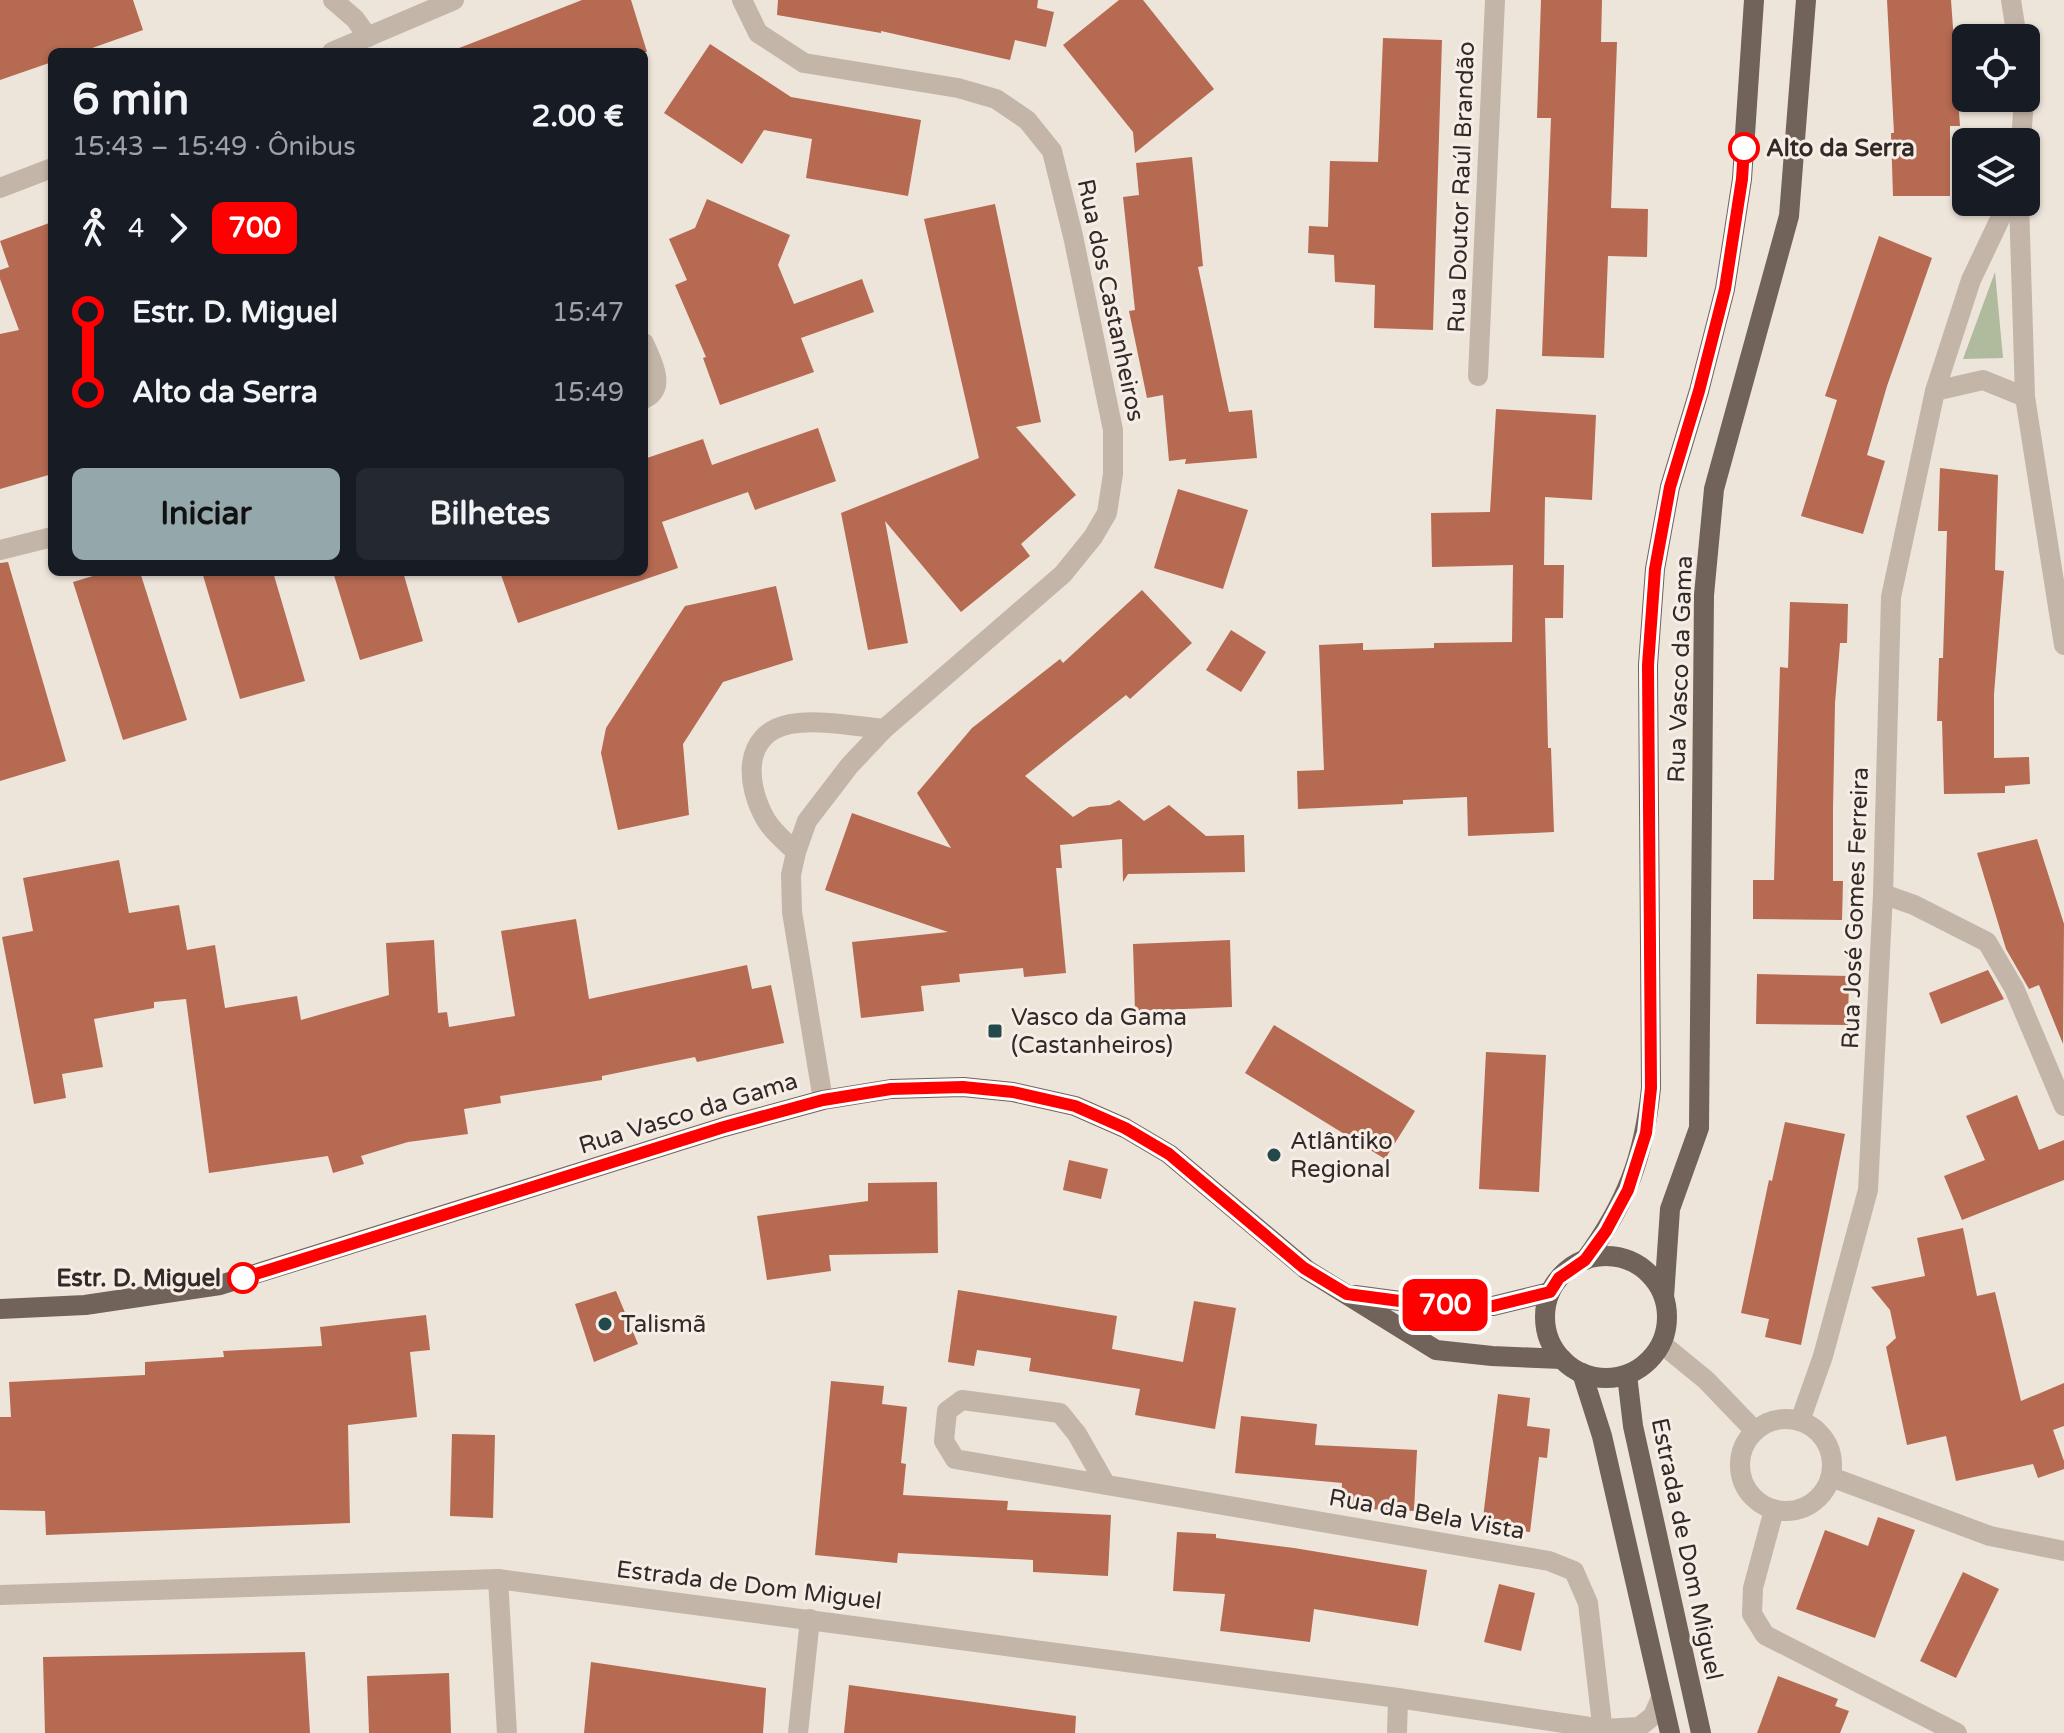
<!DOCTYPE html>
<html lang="pt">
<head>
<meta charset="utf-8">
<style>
  body { margin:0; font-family:"Varela Round",sans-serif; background:#242831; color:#f1f3f6; height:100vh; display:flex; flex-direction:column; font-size:30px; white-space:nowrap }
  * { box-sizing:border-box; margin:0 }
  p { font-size:26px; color:#9ea1a6 }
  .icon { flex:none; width:44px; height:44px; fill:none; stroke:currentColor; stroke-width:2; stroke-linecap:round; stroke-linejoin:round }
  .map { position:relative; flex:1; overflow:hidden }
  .sheet { position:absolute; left:48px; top:48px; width:600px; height:528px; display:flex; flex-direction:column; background:#171b24; border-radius:12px; box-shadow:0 2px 6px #0004 }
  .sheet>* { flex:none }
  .badge { padding:0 16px; border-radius:12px; font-size:28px; line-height:52px }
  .controls { position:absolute; left:1952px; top:24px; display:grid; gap:16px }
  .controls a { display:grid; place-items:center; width:88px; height:88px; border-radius:12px; background:#171b24; box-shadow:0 2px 6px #0004; font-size:40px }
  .map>.badge { position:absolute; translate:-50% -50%; box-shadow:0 0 0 4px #fff }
  .legs { display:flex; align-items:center; gap:12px; height:88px; padding:0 24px; font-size:26px }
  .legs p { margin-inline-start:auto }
  .head { display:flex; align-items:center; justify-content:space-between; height:136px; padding:0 24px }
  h1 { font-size:44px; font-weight:800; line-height:60px }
  .action { display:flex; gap:16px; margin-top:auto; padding:16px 24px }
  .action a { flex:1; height:92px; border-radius:12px; background:#94a7aa; color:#111; font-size:32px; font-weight:800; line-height:92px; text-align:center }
  .action a+a { background:#242831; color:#f1f3f6 }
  ul { padding:0 24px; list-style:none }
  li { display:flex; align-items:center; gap:28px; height:80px; font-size:30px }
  li i { display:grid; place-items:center; width:12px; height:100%; margin:0 10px; background:currentColor }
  li i::after { content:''; width:20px; height:20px; margin:-10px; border:6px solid; border-radius:50%; background:#171b24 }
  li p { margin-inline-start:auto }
  li:first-child i { background:linear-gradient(#0000 50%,currentColor 0) }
  li:last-child i { background:linear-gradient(currentColor 50%,#0000 0) }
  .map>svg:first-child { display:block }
  .green { fill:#b0ba9c }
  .building { fill:#b56a51 }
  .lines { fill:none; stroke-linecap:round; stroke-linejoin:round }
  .minor { stroke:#c3b5a8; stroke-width:20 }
  .major { stroke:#71625a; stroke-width:20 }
  .line-1-casing { stroke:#fff; stroke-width:18 }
  .line-1 { stroke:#f00; stroke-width:12 }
  .stop-1-dot { fill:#fff; stroke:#f00; stroke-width:4 }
  .poi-dot { fill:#224a4d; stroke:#f6eee6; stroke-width:3 }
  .labels { text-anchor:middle; stroke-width:6; stroke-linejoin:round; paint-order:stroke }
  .stop-label { font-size:24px; font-weight:bold; fill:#312a27; stroke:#f6eee6; text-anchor:start }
  .street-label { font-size:24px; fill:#312a27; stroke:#f6eee6 }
  .poi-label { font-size:24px; fill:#312a27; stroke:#f6eee6; text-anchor:start }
</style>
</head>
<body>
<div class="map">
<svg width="2064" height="1733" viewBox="0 0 2064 1733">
  <rect width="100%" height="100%" fill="#ede4da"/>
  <path class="green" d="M1995,272l8,86 -40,1z"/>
  <g class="building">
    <path d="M0,0h133l10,30 -62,22h-29v10l-52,18z"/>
    <path d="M582,0h49l16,52h-193v-2z"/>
    <path d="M778,0h260l-1,8 17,4 -8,35 -31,-7 -5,20 -129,-29v2l-104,-18z"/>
    <path d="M1119,0h24l71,89 -79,64 -2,-21 -70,-87z"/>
    <path d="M1541,0h61l-1,42h16l-6,166 37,1 -1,48 -39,-1 -4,102 -62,-2 9,-238h-14z"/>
    <path d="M1887,0h64l9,126h-10v70h-57l-2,-63h3z"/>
    <path d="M1383,38l59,2 -9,290 -59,-2 1,-43 -40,-3 -1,-27 -26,-2 1,-27 19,1 2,-66 48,1z"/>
    <path d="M710,44l81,53 130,23 -13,76 -102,-18 6,-39 -48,-9 -22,34 -78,-51z"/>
    <path d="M1192,157l11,109 -5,1 31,145 23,-2 5,48 -72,6 1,-5 -17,2 -6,-66 -16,3 -18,-87 6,-1 -12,-113 16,-2 -3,-32z"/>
    <path d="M707,199l83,36 -12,30 16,39 68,-25 12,33 -73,26 13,34 -94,33 -17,-47 3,-1 -31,-72 12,-5 -18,-41 26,-11z"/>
    <path d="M995,204l46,218 -25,5 60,68 -55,49 9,12 -69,56 -76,-91 23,122 -40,7 -27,-137 138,-55 -55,-239z"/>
    <path d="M52,222v252l-52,15v-155l19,-4 -19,-51v-9l9,-3 -9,-26z"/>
    <path d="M1879,236l53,22 -45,128 -20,69 18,6 -22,73 -62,-18 36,-116 -12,-4z"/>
    <path d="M1496,409l100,6 -4,85 -47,-3 -1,68h20l-1,53h-18l3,130h3l3,84 -86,4 -1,-39 -64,3v4l-105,5 -1,-38 27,-1 -5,-125 44,-2v7l71,-2v-5l78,-1 1,-77 -81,2 -1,-54 59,-1z"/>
    <path d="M818,428l18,53 -81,29 -7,-18 -86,30 16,46 -160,55 -18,-51h144v-113l59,-20 9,26z"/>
    <path d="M1940,468l58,7 -3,95 9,1 -10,123v64l35,-1 1,27 -25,2v7l-61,1 -2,-73h-5l2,-63h4l4,-127h-9z"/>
    <path d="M1178,489l70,21 -25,79 -69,-21z"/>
    <path d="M8,562l58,199 -66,20v-218z"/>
    <path d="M106,572h34l47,148 -64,20 -50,-158z"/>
    <path d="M202,572h71l32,109 -65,18z"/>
    <path d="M333,572h70l20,69 -63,19z"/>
    <path d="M776,586l17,74 -70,22 -40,62 6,71 -71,15 -17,-77 5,-25 79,-122z"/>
    <path d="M1142,590l50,53 -62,56 -4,-4 -101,81 48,41 16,-10 21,-2 9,-5 25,21 25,-16 37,31 38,-1 1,37 -117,2 -5,8 -1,-43 -62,6 2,23h-6l10,105 -42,4 -1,-9 -64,6 1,8 -39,4 3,25 -63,7 -9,-76 96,-10 -123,-42 27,-77 99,35 -34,-55 55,-65 88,-69 3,4z"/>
    <path d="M1790,602l58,2 -1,39h-7l-5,60 -2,107v71h10l-1,39 -89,-1v-39h21l6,-213 8,1z"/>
    <path d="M1231,630l35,22 -25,40 -35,-22z"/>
    <path d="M2037,839l27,85 -1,120 -24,-59 -10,4 -23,-40 -29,-96z"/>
    <path d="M119,860l10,53 50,-8 8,45 28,-5 10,63 72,-12 4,24 88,-25 -3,-52 48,-3 4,73 9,-1 2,15 66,-11 -14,-85 75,-12 13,80 158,-34 5,24 19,-4 13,58 -87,19 -2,-5 -93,19v4l-102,16 1,7 -37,6 4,25 -60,8 -47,14 3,8 -31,9 -5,-17 -119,17 -23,-174 -32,3v6l-60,11 9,48 -41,7 4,24 -32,6 -32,-167 31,-6 -10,-53z"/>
    <path d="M1230,940l2,67 -97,4 -2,-67z"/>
    <path d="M1988,970l16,29 -63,25 -12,-31z"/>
    <path d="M1757,974l92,2 -1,49 -92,-1z"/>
    <path d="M1274,1025l141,86 -30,48 -140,-86z"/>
    <path d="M1486,1052l60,3 -7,137 -60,-3z"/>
    <path d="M2017,1095l22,55 25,-10v40l-102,40 -18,-44 41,-16 -19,-44z"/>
    <path d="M1785,1122l60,12 -44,211 -36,-8 4,-18 -28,-6 28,-133 3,1z"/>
    <path d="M1069,1160l39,9 -7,30 -38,-9z"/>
    <path d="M937,1182l1,71 -109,2 2,16 -64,9 -10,-64 111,-15v-18z"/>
    <path d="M1963,1228l14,68 18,-4 26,109 43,-18v43l-11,4 11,31v8l-26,9 -5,-14 -77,17 -10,-45 -39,9 -21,-98 10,-9 -6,-28 -19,-23 54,-11 -8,-38z"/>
    <path d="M958,1290l159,26 -5,33 71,13 11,-61 42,7 -21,121 -80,-14 5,-26 -111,-18 2,-13 -54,-8 -3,16 -26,-4z"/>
    <path d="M616,1291l22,53 -44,18 -19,-58z"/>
    <path d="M426,1315l4,35 -20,2 7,65 -69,8 2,98 -304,12 -1,-24 -45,-1v-93h11l-2,-35 136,-7v-13l79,-5 -1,-6 99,-5 -2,-19z"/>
    <path d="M831,1381l53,5 -2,18 25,3 -6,56 5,1 -3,31 105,6 -1,9 104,5 -3,61 -75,-4v-12l-135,-7 -1,10 -82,-8z"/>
    <path d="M1498,1394l32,4 -3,28 23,3 -3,29 -8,-1 -9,75 -48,-6z"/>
    <path d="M1241,1416l76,8 -2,21 102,5 -3,61 -73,-3 1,-25 -107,-10z"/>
    <path d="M452,1434l43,1 -2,83 -43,-2z"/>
    <path d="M1878,1517l37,13 -40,108 -79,-29 29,-79 43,16z"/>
    <path d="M1177,1532l39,2v4l78,10 133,22 -9,56 -104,-17 -4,33 -90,-11 5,-37 -52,-3z"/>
    <path d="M1963,1572l36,17 -43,89 -36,-17z"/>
    <path d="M1499,1584l36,9 -14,58 -37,-9z"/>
    <path d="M305,1652l5,81h-265l-2,-76z"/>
    <path d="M591,1662l175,26 -3,45h-179z"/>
    <path d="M449,1673l2,60h-82l-2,-57z"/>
    <path d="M1778,1676l60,23 -3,7 14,5 -9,22h-83z"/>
    <path d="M849,1685l227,31 -1,17h-231z"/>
  </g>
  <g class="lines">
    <g class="minor">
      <path d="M333,0l22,19 13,18"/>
      <path d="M742,0l16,33 46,30 154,25 38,11 31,21 25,31 21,85 40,194v44l-6,39 -14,24 -30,37 -179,155 -34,36 -43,56 -11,31 -5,23 1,37 31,188"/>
      <path d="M2011,0l6,38"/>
      <path d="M332,52l122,-52"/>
      <path d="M2021,142l3,-44"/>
      <path d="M0,188l52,-20"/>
      <path d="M2019,202l6,195 39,248"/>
      <path d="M644,343c7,17 24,45 0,56"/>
      <path d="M1478,376l17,-376"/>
      <path d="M1935,391l48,-11 42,17"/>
      <path d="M0,550l52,-13"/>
      <path d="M796,852c-10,-10 -23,-20 -30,-32 -20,-34 -25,-86 24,-96 29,-5 64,2 94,5"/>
      <path d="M1883,894l31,11 73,37 27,46 50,118"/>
      <path d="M1662,1344l44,36 49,51"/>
      <circle cx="1786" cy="1465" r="46"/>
      <path d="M1800,1421l23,-65 45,-166 15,-296 8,-297 44,-206 36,-111 37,-78"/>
      <path d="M1831,1477l159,59 74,15"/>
      <path d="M1106,1485l-29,-51 -17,-21 -98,-13 -15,11 -3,30 11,18 594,102 25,10 14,32 15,130"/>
      <path d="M1774,1510l-21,78 -1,26 13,21 192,98"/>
      <path d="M498,1579l9,154"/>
      <path d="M0,1595l498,-16 900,119 205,31 36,-2 14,-11 8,-18"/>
      <path d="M798,1733l12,-114"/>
      <path d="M1397,1733l1,-35"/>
    </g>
    <g class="major">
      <circle cx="1606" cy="1317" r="61"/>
      <path d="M1585,1260c41,-56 59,-103 66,-172l-3,-423 7,-96 15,-82 29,-96 26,-102 17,-110 12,-179"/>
      <path d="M1355,1295l75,10 63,1 57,-14"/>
      <path d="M1664,1297l6,-88 29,-81 5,-533 10,-106 75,-273 17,-216"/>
      <path d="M0,1309l85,-4 135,-20 504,-158 99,-27 68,-11 72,-2 50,5 62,14 50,22 44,26 138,116 129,80 56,6 70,3"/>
      <path d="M1582,1373l20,63 68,297"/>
      <path d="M1627,1375l6,51 68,307"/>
    </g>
  </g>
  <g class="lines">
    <defs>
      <path id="line-1" d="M243,1278l481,-151 99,-27 68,-11 72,-2 50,5 62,14 50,22 44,26 135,114 43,26 83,11 63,1 57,-14 9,-14 26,-18 21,-29 22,-41 18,-57 5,-45 -3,-423 7,-96 15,-82 29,-96 26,-102 17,-110 2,-31"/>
    </defs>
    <use href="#line-1" class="line-1-casing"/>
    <use href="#line-1" class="line-1"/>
  </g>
  <g class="stop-1-dot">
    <circle cx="1744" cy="148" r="14"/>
    <circle cx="243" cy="1278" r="14"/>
  </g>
  <g class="poi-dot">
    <rect x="987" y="1023" width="16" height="16" rx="4"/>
    <circle cx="1274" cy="1155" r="8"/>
    <circle cx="605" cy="1324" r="8"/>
  </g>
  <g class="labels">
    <g class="stop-label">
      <text x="1766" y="156">Alto da Serra</text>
      <text x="221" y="1286" text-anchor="end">Estr. D. Miguel</text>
    </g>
    <g class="street-label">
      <text transform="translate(1461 187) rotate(-88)" y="8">Rua Doutor Raúl Brandão</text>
      <text transform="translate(1111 300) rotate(78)" y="8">Rua dos Castanheiros</text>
      <text transform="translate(1680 669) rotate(-88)" y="8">Rua Vasco da Gama</text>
      <text transform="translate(1855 908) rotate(-88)" y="8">Rua José Gomes Ferreira</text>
      <text transform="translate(688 1113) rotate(-17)" y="8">Rua Vasco da Gama</text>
      <text transform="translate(1427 1514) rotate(10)" y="8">Rua da Bela Vista</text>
      <text transform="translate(1687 1549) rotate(78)" y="8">Estrada de Dom Miguel</text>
      <text transform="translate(749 1585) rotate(7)" y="8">Estrada de Dom Miguel</text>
    </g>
    <g class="poi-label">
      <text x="1011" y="1025">Vasco da Gama<tspan x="1011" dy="28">(Castanheiros)</tspan></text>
      <text x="1290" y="1149">Atlântiko<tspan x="1290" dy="28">Regional</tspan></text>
      <text x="621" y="1332">Talismã</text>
    </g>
  </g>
</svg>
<div class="controls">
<a><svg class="icon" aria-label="locate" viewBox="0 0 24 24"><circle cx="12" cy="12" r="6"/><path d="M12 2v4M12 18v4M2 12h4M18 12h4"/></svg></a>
<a><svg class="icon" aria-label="layers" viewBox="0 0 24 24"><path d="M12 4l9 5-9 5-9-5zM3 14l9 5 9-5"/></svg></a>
</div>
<b class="badge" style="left:1445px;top:1305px;background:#f00;color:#fff">700</b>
<section class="sheet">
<div class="head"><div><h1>6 min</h1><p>15:43 – 15:49 · Ônibus</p></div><b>2.00 €</b></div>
<div class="legs"><svg class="icon" aria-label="walk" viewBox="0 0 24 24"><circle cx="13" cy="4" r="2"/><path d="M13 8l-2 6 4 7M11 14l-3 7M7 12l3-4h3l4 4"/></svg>4<svg class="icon" aria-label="forward" viewBox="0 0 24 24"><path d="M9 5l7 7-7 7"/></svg><b class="badge" style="background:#f00;color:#fff">700</b></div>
<ul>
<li><i style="color:#f00"></i><b>Estr. D. Miguel</b><p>15:47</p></li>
<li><i style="color:#f00"></i><b>Alto da Serra</b><p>15:49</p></li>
</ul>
<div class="action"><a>Iniciar</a><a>Bilhetes</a></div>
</section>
</div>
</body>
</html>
